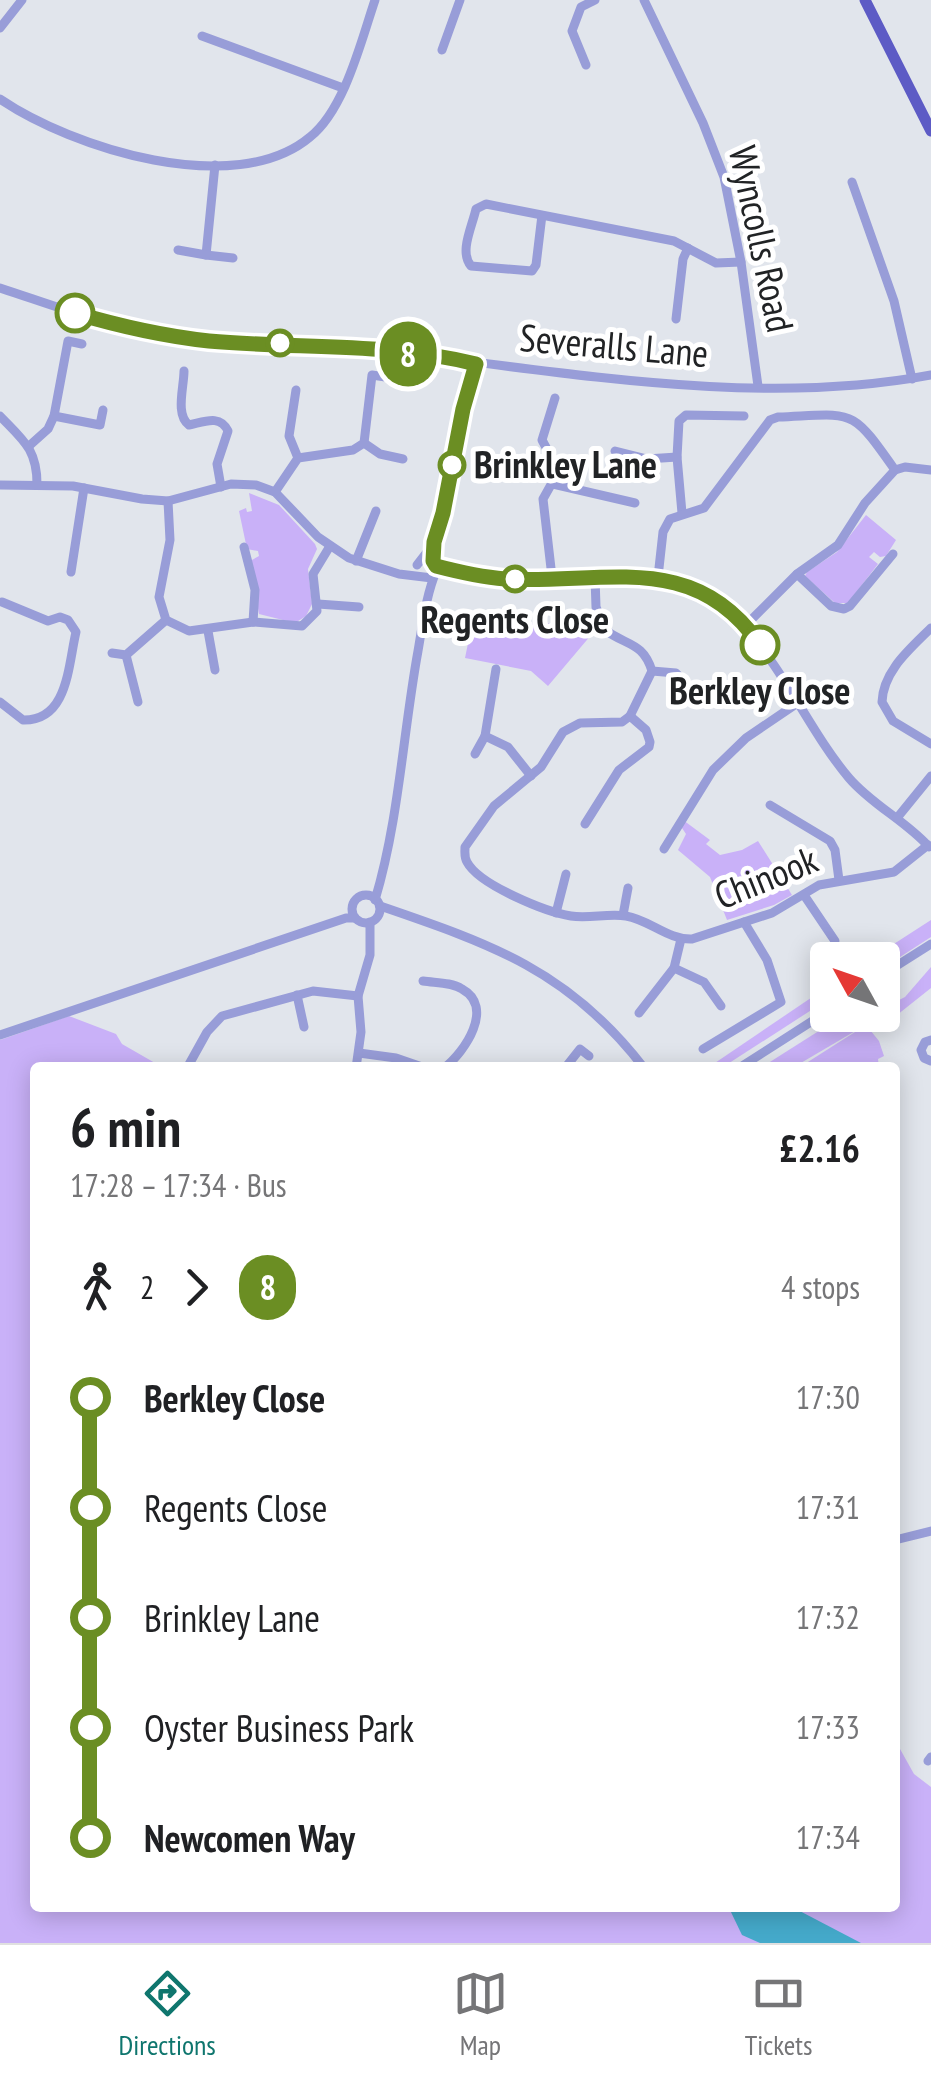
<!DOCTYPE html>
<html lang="en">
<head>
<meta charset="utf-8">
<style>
  body { margin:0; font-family:"PT Sans Narrow",sans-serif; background:#f2f2f2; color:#202124; height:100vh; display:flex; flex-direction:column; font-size:38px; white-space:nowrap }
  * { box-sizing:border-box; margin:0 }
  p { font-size:32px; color:#757577 }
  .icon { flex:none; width:55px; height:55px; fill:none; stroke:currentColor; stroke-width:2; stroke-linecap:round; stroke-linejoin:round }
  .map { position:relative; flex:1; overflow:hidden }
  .drawer { position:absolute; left:30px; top:1062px; width:870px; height:850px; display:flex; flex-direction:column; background:#fff; border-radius:10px; box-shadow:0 5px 25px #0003 }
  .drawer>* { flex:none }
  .badge { padding:0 20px; border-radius:32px; font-size:35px; line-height:65px }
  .needle { width:65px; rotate:310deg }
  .buttons { position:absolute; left:810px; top:942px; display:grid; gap:20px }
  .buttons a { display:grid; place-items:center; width:90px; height:90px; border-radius:10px; background:#fff; box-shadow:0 5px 25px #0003; font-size:50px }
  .map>.badge { position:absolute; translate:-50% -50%; box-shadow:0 0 0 5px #fff }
  .legs { display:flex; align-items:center; gap:15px; height:110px; padding:0 40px; font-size:32px }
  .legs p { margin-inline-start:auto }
  .overview { display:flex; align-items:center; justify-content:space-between; height:170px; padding:0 40px }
  h1 { font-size:55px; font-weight:700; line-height:75px }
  ul { padding:0 40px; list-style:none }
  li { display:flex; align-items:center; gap:35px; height:110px; font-size:38px }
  li i { display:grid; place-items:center; width:15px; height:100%; margin:0 12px; background:currentColor }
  li i::after { content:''; width:25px; height:25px; margin:-12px; border:8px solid; border-radius:50%; background:#fff }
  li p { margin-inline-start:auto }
  li:first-child i { background:linear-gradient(#0000 50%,currentColor 0) }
  li:last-child i { background:linear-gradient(currentColor 50%,#0000 0) }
  .menu { display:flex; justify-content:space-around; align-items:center; height:140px; border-top:2px solid #e0e0e0; background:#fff; font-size:28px; color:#757577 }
  .menu a { display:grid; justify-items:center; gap:5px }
  .menu .active { color:#0f766e }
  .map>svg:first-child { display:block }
  .green { fill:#c9b1f8 }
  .water { fill:#45aacb }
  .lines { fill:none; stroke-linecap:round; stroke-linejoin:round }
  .minor { stroke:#989dd8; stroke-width:9 }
  .major { stroke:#5d5bc5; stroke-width:11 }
  .line-1-casing { stroke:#fff; stroke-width:22 }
  .line-1 { stroke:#6b8e23; stroke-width:15 }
  .stop-1-dot { fill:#fff; stroke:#6b8e23; stroke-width:5 }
  .labels { text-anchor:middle; stroke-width:10; stroke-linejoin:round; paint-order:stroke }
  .street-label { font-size:38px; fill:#212325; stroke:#fff }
  .stop-label { font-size:38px; font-weight:bold; fill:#212325; stroke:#fff }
</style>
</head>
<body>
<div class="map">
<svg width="931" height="1943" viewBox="0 0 931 1943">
  <rect width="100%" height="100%" fill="#e1e5ec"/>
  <g class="green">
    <path d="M249,493l30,12 36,39 2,5 -9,20 4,35 -6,12 -11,7 -36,-9 -9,-53 9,-5 -1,-5 -11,-2 -8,-38 7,-3 1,4 5,-1z"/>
    <path d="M866,515l30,25 -10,16 -6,1 -6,-5 -5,5 9,7 -30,39h-13l-30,-27 2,-4 30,-20z"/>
    <path d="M592,615l5,13 -49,58 -17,-15 -66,-13 8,-39 25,5 85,-1z"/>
    <path d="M683,820l27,20 -4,4 14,11 22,-5 16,-9 34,54 -18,10 -47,15 -17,-43 -32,-27 8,-16 -6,-9z"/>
    <path d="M931,920v17l-48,31 -1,-8h-13z"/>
    <path d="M931,967v21l-34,27 -3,-4 -8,4 -3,-3 2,-5 20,-10z"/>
    <path d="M827,987v13l-104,67h-14z"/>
    <path d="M844,1015h29l-16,15 -63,37h-32z"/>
    <path d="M69,1016l47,18 6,10 40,23 -127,1v840h860v-168l19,34 17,13v156h-931v-903z"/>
    <path d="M866,1025l13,16 5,15 -6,3 1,8h-79z"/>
  </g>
  <path class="water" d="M729,1908h65l67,35h-101l-18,-8z"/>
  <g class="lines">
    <g class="minor">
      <path d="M644,0l59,123 21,54 17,85 17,124"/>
      <path d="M0,28l22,-28"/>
      <path d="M202,36l141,52"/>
      <path d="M442,50l18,-50"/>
      <path d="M586,65l-14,-34 9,-24 14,-7"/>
      <path d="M0,99c72,49 235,101 310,38 35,-28 51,-96 65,-137"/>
      <path d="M215,165l-9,90 27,3"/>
      <path d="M852,182l42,119 18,78"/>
      <path d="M542,215l-6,50 -4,6 -61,-5c-12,-14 1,-39 5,-57l10,-5 188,37 42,22 25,-1"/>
      <path d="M178,250l28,5"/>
      <path d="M0,288c58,19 115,41 175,49 41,5 81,4 121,6 38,2 76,7 114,11 168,20 353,53 521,21"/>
      <path d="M676,319l7,-60 5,-11"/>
      <path d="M184,371c0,16 -9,44 5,54 15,-3 31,-11 39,6l-11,33 4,23"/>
      <path d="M296,390l-7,46 9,22"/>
      <path d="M0,416c23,24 37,33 37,68"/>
      <path d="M54,416l46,9 3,-15"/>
      <path d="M364,443l16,11 23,5"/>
      <path d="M29,446l19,-17 6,-13 14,-75 14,3"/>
      <path d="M615,451l32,8 30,-2"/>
      <path d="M553,484l82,19"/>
      <path d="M0,485l73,1 69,13 26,2 63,-17 25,1 19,7 43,45 31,21 50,16 33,4"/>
      <path d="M275,492l23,-34 55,-8 11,-7 8,-68 20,3"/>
      <path d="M168,501l2,39 -11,57 7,23 23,11 64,-9 49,4 15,-15 -4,-37 17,-28"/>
      <path d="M682,513l-5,-56 2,-36 7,-6 58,1"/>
      <path d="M244,547l11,43 -2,32"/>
      <path d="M356,561l20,-50"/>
      <path d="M417,565l17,-22"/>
      <path d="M436,565c53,16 104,14 158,12 21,-1 40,-4 61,0 104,17 134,130 194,201 23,27 57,43 80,69"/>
      <path d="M71,572l13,-84"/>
      <path d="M797,574l34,32 13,3 6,-3 43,-52"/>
      <path d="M552,577l-9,-78 14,-25 -1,-8 -14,-26 13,-42"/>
      <path d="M595,577l1,30 9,23c22,16 38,12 47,41l-22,45 -8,6 -42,1 -17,9 -22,35 -47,39 -29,41c0,5 -1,10 2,15 12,23 79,50 104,54 18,3 37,-3 55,0 24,4 42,24 66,23l80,-26 47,-28 75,-13 34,-27"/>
      <path d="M658,577l5,-45 7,-13 34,-11 66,-88 8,-3c77,-3 72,-11 117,53"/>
      <path d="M318,604l41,3"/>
      <path d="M745,626l52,-52 41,-29 27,-42 30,-33 10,-3 26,3"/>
      <path d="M931,628c-21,21 -48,43 -49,74l11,19 38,23"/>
      <path d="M208,631l7,39"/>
      <path d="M112,653l14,2 40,-35"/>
      <path d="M126,655l12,47"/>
      <path d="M652,671l24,2 27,28"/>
      <path d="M0,702l23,18c45,1 45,-54 53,-88l-8,-12 -8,-3 -12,4 -46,-19"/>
      <path d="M485,736l23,11 23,29"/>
      <path d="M475,754l10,-18 11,-67"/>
      <path d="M770,805l60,36 5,9 4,30"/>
      <path d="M897,818l34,-42"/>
      <path d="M585,824l34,-54 30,-23 1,-5 -4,-12 -16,-14"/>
      <path d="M664,849l49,-79 33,-32 53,-36"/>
      <path d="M804,895l31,46"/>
      <circle cx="366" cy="909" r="14"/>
      <path d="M375,900c24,-80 28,-167 43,-249 5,-29 8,-56 19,-82l-4,-8 1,-18 9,-30 20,-104 13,-45"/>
      <path d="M380,906c111,38 190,65 264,162"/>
      <path d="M556,913l10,-39"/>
      <path d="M623,915l5,-27"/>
      <path d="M674,968l30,14 17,24"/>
      <path d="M882,975l49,-31"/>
      <path d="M423,981c13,2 28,1 39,8 33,18 3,63 -18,79"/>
      <path d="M297,995l7,32"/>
      <path d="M639,1013l35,-45 7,-29"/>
      <path d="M0,1035l346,-117h9"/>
      <path d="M931,1040l-6,2 -4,8 3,8 7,3"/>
      <path d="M703,1049l78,-47 -14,-42 -23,-38"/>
      <path d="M359,1053l37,5 29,10"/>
      <path d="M187,1068l20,-36 15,-16 91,-25 45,5"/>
      <path d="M356,1068l5,-36 -3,-36 12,-41v-33"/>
      <path d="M565,1068l15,-19 9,7"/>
      <path d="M739,1068l89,-57"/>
      <path d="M895,1540l36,-9"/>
      <path d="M928,1761l3,-4"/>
    </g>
    <path class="major" d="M865,0l66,131"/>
  </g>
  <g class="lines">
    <defs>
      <path id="line-1" d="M75,313c44,13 88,23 134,28 89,8 180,1 267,23l-13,45 -20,104 -9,29 -1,19 3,5c23,6 45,11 69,13 96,6 189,-31 255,66"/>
    </defs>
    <use href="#line-1" class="line-1-casing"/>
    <use href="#line-1" class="line-1"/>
  </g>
  <g class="stop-1-dot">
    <circle cx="75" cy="313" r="18"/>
    <circle cx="280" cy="343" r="12"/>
    <circle cx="452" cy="465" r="12"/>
    <circle cx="515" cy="579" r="12"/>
    <circle cx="760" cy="645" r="18"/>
  </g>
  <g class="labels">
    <g class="street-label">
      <text transform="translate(761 239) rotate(78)" y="13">Wyncolls Road</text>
      <text transform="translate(614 346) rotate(5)" y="13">Severalls Lane</text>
      <text transform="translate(766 878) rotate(-22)" y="13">Chinook</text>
    </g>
    <g class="stop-label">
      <text x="474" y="478" text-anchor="start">Brinkley Lane</text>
      <text x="515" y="633">Regents Close</text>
      <text x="760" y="704">Berkley Close</text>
    </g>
  </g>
</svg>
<div class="buttons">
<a><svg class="needle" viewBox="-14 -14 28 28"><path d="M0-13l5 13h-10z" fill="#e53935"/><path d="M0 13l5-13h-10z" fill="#757577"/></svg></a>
</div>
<b class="badge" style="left:408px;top:354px;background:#6b8e23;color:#fff">8</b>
<section class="drawer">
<div class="overview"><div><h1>6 min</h1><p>17:28 – 17:34 · Bus</p></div><b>£2.16</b></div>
<div class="legs"><svg class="icon" aria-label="walk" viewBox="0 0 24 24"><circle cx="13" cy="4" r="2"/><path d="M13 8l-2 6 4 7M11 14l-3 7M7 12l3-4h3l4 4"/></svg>2<svg class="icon" aria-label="forward" viewBox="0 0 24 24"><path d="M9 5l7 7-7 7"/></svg><b class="badge" style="background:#6b8e23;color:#fff">8</b><p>4 stops</p></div>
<ul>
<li><i style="color:#6b8e23"></i><b>Berkley Close</b><p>17:30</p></li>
<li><i style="color:#6b8e23"></i><span>Regents Close</span><p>17:31</p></li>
<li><i style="color:#6b8e23"></i><span>Brinkley Lane</span><p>17:32</p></li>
<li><i style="color:#6b8e23"></i><span>Oyster Business Park</span><p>17:33</p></li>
<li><i style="color:#6b8e23"></i><b>Newcomen Way</b><p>17:34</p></li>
</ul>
</section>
</div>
<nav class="menu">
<a class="active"><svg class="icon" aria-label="directions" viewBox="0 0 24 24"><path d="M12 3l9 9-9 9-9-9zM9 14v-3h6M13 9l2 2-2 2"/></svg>Directions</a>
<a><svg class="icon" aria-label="map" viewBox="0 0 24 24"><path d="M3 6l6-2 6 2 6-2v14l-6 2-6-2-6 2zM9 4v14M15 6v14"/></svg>Map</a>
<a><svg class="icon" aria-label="tickets" viewBox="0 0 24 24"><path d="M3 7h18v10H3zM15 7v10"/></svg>Tickets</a>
</nav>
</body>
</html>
